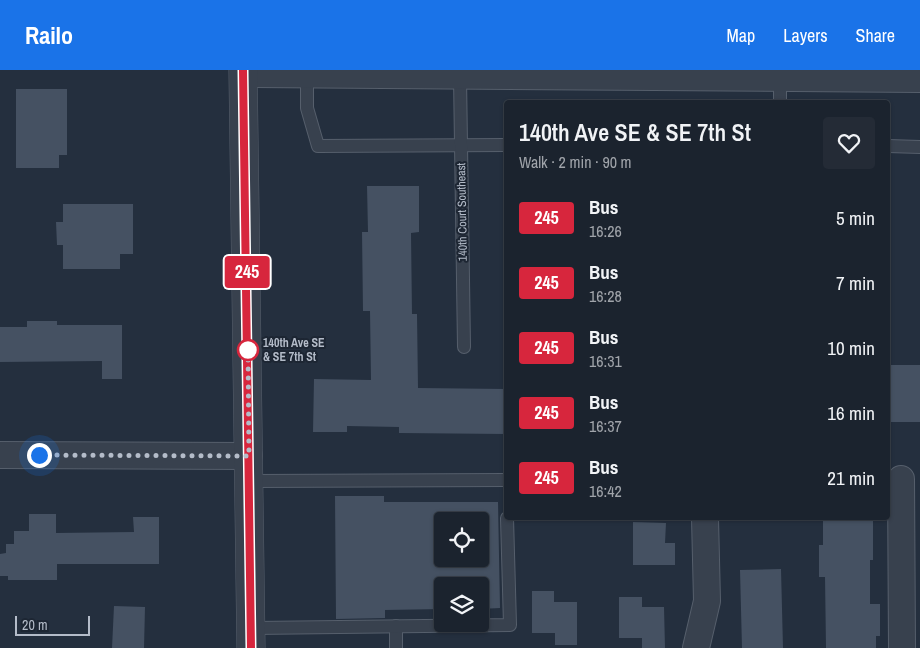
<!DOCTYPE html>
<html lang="en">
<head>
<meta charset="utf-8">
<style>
  body { margin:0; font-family:"Archivo Narrow",sans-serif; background:#242b36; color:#f1f3f6; height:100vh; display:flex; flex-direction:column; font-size:19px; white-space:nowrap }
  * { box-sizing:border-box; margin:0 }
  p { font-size:16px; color:#a0a4aa }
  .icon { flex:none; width:28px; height:28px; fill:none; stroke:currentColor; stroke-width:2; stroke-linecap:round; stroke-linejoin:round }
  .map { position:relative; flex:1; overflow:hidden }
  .panel { position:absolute; left:504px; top:30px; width:386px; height:420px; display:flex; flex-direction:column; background:#1b232e; border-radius:5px; box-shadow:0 1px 4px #0004,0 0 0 1px #39404a }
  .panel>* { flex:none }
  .badge { padding:0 10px; border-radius:4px; font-size:18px; line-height:32px }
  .buttons { position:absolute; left:434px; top:442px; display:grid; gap:10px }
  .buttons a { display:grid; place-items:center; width:55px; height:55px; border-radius:5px; background:#1b232e; box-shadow:0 1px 4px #0004,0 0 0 1px #39404a; font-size:25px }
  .scale { position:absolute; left:15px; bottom:12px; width:75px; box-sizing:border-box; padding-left:5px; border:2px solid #b4bcc9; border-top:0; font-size:14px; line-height:18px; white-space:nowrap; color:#b4bcc9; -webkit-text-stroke:4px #1d2633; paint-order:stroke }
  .you { position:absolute; width:25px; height:25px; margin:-12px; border:4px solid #fff; border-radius:50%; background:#1a73e8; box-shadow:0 0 0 8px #1a73e833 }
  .map>.badge { position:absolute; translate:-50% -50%; box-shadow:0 0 0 2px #fff }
  .round { display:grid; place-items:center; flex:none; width:52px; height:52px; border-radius:5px; background:#242b36 }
  .headline { display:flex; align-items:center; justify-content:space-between; height:85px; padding:0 15px }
  h1 { font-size:24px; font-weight:600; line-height:38px }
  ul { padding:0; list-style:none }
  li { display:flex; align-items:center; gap:15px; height:65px; padding:0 15px }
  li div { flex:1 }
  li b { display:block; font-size:19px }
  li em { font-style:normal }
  li .badge { min-width:55px; font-weight:700; text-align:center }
  header { display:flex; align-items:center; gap:30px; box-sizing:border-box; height:70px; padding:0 25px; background:#1a73e8; color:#fff }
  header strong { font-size:24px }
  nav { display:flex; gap:28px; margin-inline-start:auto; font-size:18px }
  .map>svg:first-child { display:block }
  .building { fill:#455162; fill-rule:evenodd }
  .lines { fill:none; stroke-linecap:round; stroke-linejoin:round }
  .service-casing { stroke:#565f6c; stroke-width:14 }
  .minor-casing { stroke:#565f6c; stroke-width:28 }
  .tertiary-casing { stroke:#565f6c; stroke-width:29 }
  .service { stroke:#38414e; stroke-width:12 }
  .minor { stroke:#38414e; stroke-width:26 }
  .tertiary { stroke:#38414e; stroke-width:28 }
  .line-casing { stroke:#fff; stroke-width:11 }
  .line { stroke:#d7263d; stroke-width:8 }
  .walk { stroke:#b4bcc9; stroke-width:5; stroke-dasharray:0 9 }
  .stop-dot { fill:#fff; stroke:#d7263d; stroke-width:2.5 }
  .labels { text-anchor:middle; stroke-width:4; stroke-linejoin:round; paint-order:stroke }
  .street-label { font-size:12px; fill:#b4bcc9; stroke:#1d2633 }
  .stop-label { font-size:12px; font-weight:bold; fill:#b4bcc9; stroke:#1d2633; text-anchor:start }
</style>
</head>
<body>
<header>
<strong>Railo</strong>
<nav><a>Map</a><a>Layers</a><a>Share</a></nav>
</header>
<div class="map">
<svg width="920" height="578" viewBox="0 0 920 578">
  <rect width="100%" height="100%" fill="#242f3e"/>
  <g class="building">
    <path d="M16,19h51v66h-8v13h-43z"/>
    <path d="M367,116h52v46l-8,1 1,81h5l1,74 88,1v45l-107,-1v-6l-52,-1v6h-34l1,-53 57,1 -1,-69h-7l-1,-79h6z"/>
    <path d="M63,134h70v50h-13v15h-57v-24h-6l-1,-23h7z"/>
    <path d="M27,251h30v4h65v54h-20v-18l-102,1v-35h27z"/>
    <rect x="888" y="295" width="32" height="57"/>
    <path d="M335,426h49v6h114l2,106 -20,1v-23h-38v23l-57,1v8l-49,1zM442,451h38v38h-38z"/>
    <path d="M29,444h27v19l78,-1 -1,-15h26v47h-102v16h-49v-4h-8v-22l6,-1v-9h8v-13h15z"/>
    <path d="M823,448h50v42h-3v44h10v32h-4v12h-50l-1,-71h-6v-32h4z"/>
    <path d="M633,452l33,1 -1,20h10v22h-42z"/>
    <path d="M781,499l2,79h-41l-2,-78z"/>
    <path d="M532,521h22v11h23v43h-22v-12h-23z"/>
    <path d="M619,527h23v10h22l1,41h-23v-10h-23z"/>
    <path d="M114,536l31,1 -1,41h-32z"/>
  </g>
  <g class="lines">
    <defs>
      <g id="service">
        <path d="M307,6v32l11,38 188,-1"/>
        <path d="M460,7l4,270"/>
        <path d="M780,9v23"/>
        <path d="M888,76l32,1"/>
        <path d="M249,411l257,-1"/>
        <path d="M396,556v22"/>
        <path d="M251,558l259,-3 -3,-107"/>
      </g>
      <g id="minor">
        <path d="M244,4l676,5"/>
        <path d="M0,385l249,1"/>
        <path d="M901,409l1,169"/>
        <path d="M696,578l11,-47 -2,-83"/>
      </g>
      <path id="tertiary" d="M243,0l8,578"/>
    </defs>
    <use href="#service" class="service-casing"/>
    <use href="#minor" class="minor-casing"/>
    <use href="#tertiary" class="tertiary-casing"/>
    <use href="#service" class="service"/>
    <use href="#minor" class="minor"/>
    <use href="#tertiary" class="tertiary"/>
  </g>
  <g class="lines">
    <defs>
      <path id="line" d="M243,0l8,578"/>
    </defs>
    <use href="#line" class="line-casing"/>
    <use href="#line" class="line"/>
    <path class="walk" d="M39,385l210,1 -1,-109v3"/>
  </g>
  <circle class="stop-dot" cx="248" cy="280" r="10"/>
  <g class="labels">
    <g class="street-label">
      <text transform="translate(462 142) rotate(-91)" y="4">140th Court Southeast</text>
    </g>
    <g class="stop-label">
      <text x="263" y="277">140th Ave SE<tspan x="263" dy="14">&amp; SE 7th St</tspan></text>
    </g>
  </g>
</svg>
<div class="buttons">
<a><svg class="icon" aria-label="locate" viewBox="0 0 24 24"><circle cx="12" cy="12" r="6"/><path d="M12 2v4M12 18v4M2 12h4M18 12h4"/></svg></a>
<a><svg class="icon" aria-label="layers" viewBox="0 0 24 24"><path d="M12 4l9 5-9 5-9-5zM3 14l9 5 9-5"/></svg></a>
</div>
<div class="scale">20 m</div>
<div class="you" style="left:39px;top:385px"></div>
<b class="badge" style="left:247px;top:202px;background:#d7263d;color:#fff">245</b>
<section class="panel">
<div class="headline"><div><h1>140th Ave SE &amp; SE 7th St</h1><p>Walk · 2 min · 90 m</p></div><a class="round"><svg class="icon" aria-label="heart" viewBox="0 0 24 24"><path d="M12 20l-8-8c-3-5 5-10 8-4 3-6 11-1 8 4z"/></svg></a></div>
<ul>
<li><span class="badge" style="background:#d7263d;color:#fff">245</span><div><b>Bus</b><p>16:26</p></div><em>5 min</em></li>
<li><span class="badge" style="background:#d7263d;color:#fff">245</span><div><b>Bus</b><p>16:28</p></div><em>7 min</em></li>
<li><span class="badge" style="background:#d7263d;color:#fff">245</span><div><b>Bus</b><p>16:31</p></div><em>10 min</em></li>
<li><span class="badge" style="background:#d7263d;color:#fff">245</span><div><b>Bus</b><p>16:37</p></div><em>16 min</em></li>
<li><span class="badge" style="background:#d7263d;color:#fff">245</span><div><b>Bus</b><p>16:42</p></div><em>21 min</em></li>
</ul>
</section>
</div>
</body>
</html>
